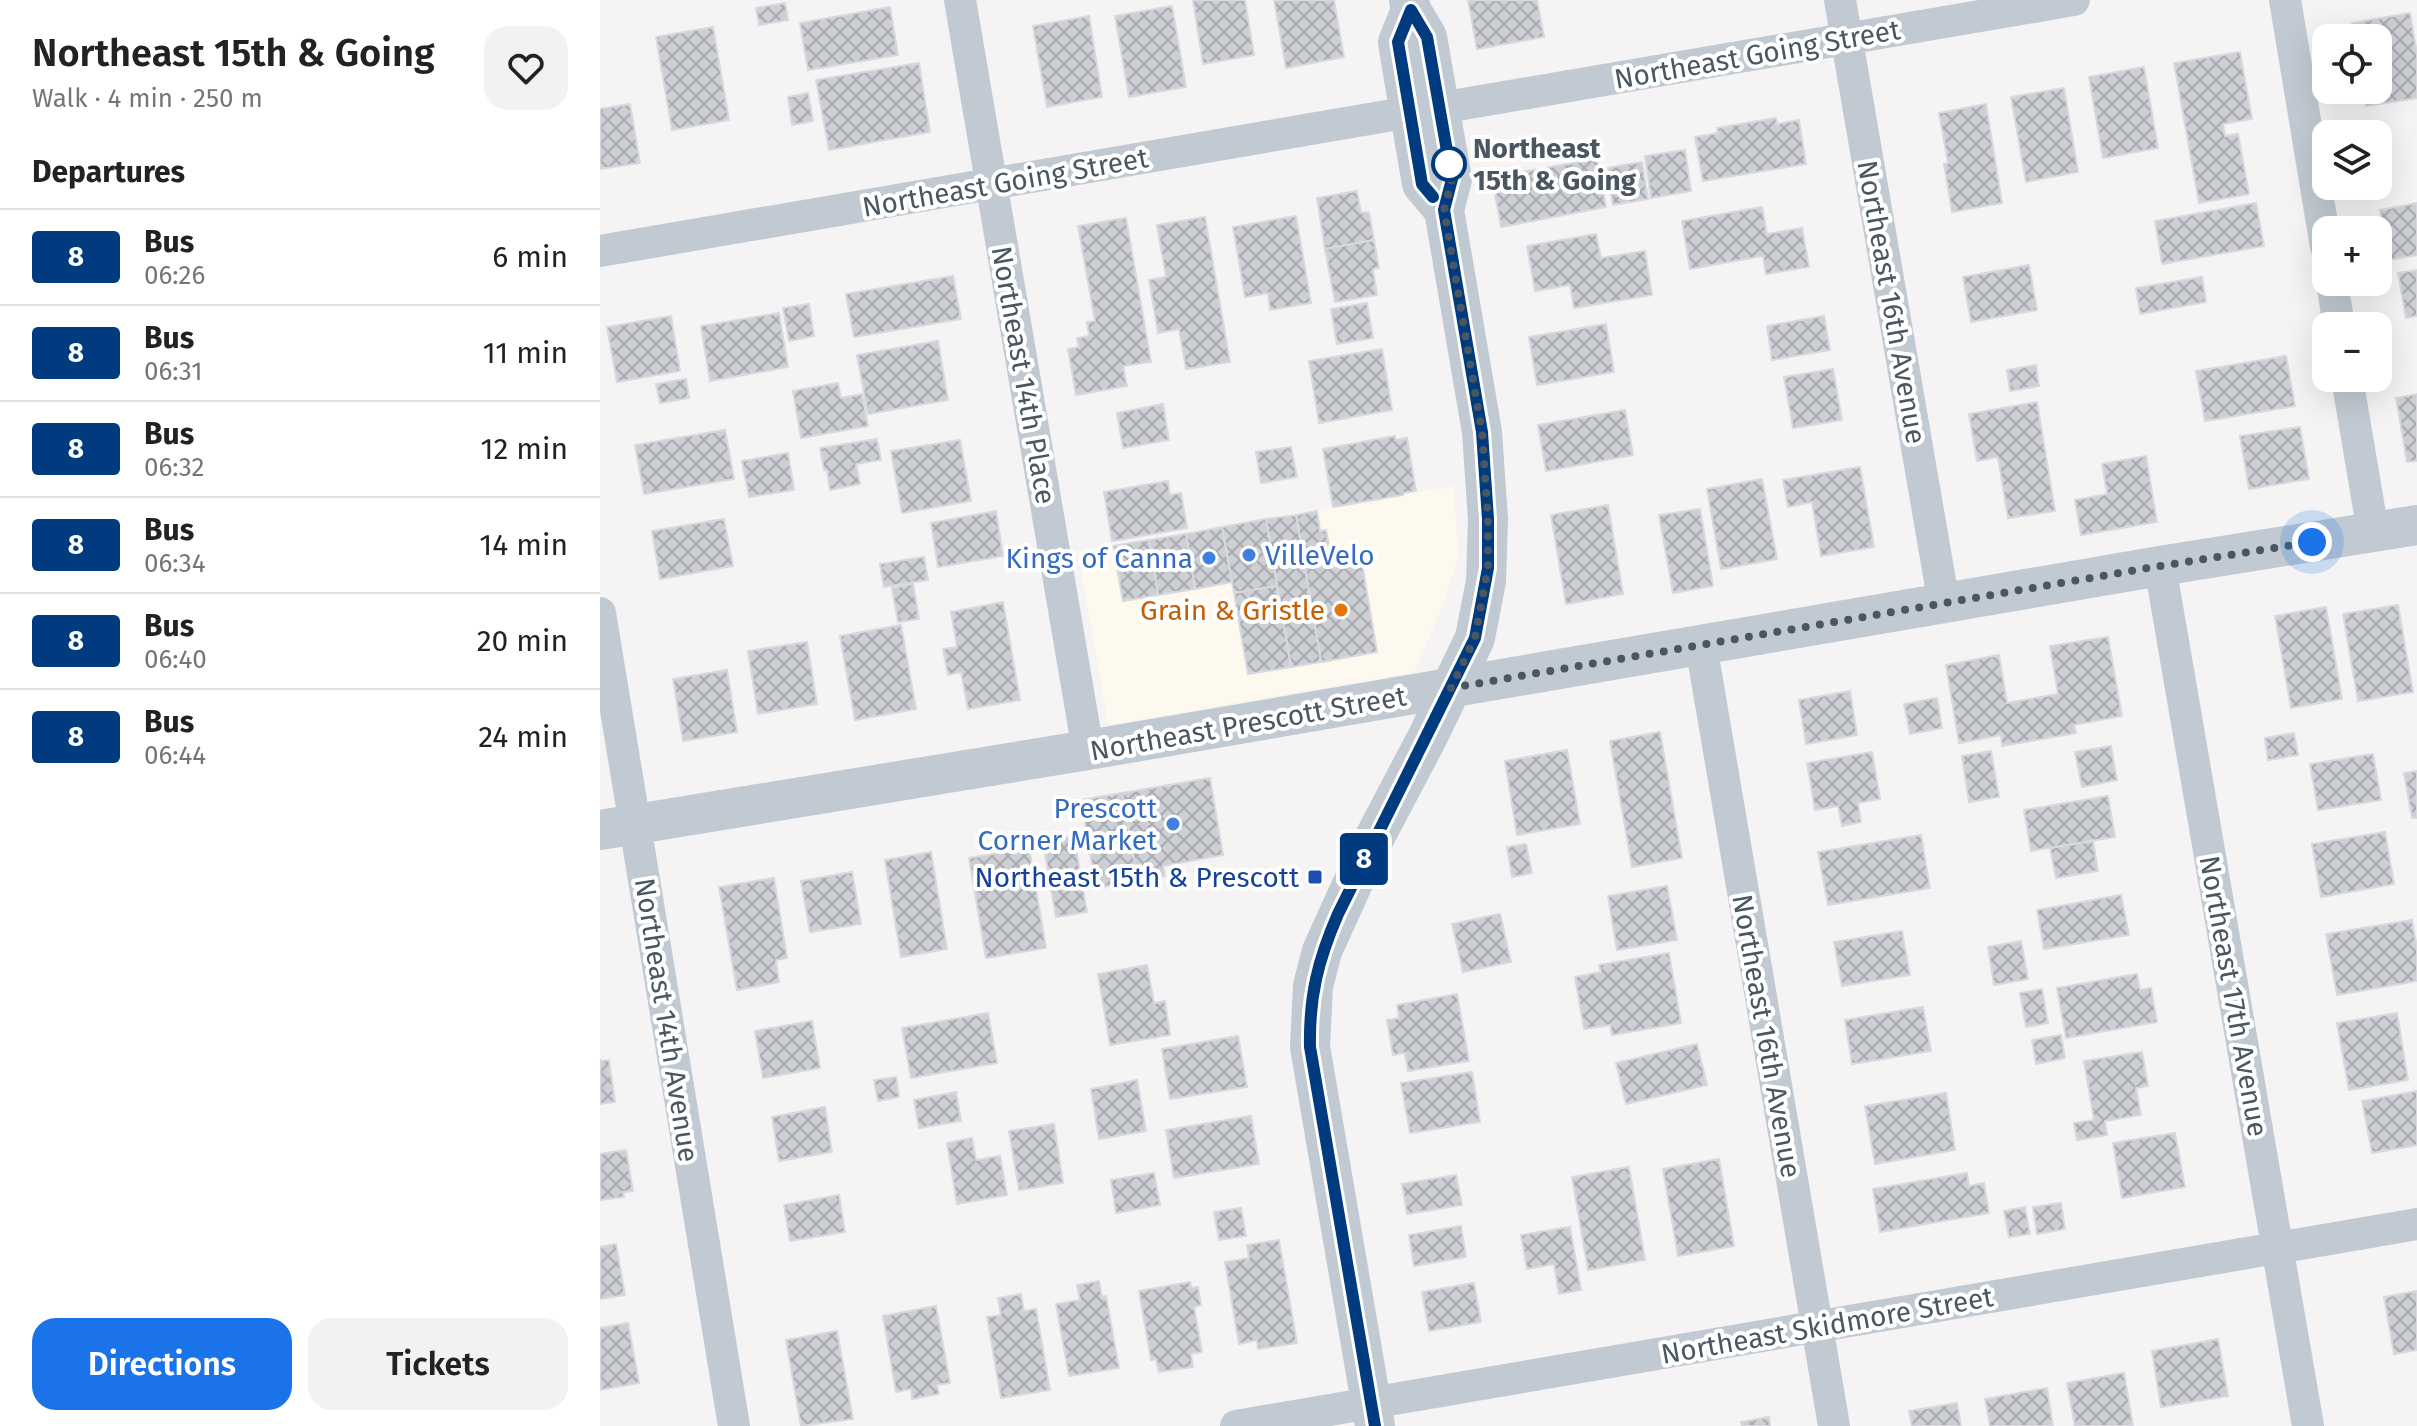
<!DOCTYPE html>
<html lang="en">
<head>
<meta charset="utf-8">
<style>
  body { margin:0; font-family:"Fira Sans",sans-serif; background:#f2f2f2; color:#222; height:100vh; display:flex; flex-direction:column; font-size:30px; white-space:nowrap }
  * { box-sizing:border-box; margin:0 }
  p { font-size:26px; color:#767676 }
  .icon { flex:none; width:44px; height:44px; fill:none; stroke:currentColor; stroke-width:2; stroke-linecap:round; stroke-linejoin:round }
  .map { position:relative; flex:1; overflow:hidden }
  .side { display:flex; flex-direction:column; background:#fff; width:600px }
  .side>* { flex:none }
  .badge { padding:0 16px; border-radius:6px; font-size:28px; line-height:52px }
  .fabs { position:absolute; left:1712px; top:24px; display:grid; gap:16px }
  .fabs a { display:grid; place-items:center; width:80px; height:80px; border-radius:16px; background:#fff; box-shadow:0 8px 32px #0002; font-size:40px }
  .you { position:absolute; width:40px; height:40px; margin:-20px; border:6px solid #fff; border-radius:50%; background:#1a73e8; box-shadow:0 0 0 12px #1a73e833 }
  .map>.badge { position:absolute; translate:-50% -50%; box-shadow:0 0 0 4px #fff }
  h2 { padding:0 32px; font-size:30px; line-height:72px }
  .round { display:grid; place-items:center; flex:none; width:84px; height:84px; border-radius:24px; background:#f2f2f2 }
  .head { display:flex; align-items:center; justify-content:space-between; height:136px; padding:0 32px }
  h1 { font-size:38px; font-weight:600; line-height:60px }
  .cta { display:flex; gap:16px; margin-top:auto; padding:16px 32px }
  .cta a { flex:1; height:92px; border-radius:24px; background:#1a73e8; color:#fff; font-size:32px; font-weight:600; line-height:92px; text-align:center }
  .cta a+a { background:#f2f2f2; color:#222 }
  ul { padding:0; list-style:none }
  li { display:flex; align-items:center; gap:24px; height:96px; padding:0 32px; border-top:2px solid #e0e0e0 }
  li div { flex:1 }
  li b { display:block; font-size:30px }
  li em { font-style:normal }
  li .badge { min-width:88px; font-weight:700; text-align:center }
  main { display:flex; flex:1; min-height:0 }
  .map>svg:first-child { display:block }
  .commercial { fill:#fdf9ef }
  .building { fill:url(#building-cross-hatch); stroke:#d7d9de; stroke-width:2 }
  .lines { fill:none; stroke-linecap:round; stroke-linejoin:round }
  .minor { stroke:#c1cad2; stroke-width:32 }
  .tertiary { stroke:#c1cad2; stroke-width:40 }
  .line-casing { stroke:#fff; stroke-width:18 }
  .line { stroke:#003b80; stroke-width:12 }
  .walk { stroke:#4a5661; stroke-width:8; stroke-dasharray:0 14.4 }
  .stop-dot { fill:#fff; stroke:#003b80; stroke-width:4 }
  .shop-dot { fill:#3f7fe0; stroke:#fff; stroke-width:3 }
  .food-dot { fill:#e8710a; stroke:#fff; stroke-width:3 }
  .transit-dot { fill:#1a4fb4; stroke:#fff; stroke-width:3 }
  .labels { text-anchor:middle; stroke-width:8; stroke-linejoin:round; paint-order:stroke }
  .street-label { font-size:28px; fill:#4a5661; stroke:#fff }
  .stop-label { font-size:28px; font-weight:bold; fill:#4a5661; stroke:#fff; text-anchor:start }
  .shop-label { font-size:28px; fill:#366cbe; stroke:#fff; text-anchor:end }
  .food-label { font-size:28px; fill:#c56008; stroke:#fff; text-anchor:end }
  .transit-label { font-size:28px; fill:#164399; stroke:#fff; text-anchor:end }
</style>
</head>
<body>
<main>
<section class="side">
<div class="head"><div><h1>Northeast 15th &amp; Going</h1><p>Walk · 4 min · 250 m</p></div><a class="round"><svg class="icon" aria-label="heart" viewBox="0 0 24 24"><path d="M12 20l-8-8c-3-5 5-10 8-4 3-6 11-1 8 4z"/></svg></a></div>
<h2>Departures</h2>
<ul>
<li><span class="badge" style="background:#003b80;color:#fff">8</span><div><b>Bus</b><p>06:26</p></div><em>6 min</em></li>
<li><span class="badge" style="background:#003b80;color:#fff">8</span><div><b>Bus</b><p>06:31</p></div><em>11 min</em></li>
<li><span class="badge" style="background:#003b80;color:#fff">8</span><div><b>Bus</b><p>06:32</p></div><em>12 min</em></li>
<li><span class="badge" style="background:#003b80;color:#fff">8</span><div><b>Bus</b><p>06:34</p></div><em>14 min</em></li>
<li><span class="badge" style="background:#003b80;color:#fff">8</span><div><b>Bus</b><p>06:40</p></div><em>20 min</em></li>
<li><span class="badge" style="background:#003b80;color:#fff">8</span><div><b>Bus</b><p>06:44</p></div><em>24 min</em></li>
</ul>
<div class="cta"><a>Directions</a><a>Tickets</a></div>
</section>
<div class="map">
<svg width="1817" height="1426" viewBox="0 0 1817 1426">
  <defs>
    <pattern id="building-cross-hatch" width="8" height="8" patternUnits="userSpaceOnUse" patternTransform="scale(2)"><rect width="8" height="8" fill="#cdcfd5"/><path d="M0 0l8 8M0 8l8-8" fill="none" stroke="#a8abb0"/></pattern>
  </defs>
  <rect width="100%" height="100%" fill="#f5f3f3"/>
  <path class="commercial" d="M854,486l4,70 -12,41 -31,75 -307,53 -30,-174z"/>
  <g class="building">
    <path d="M593,0h52l9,55 -51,9z"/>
    <path d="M674,0h60l10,57 -58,11z"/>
    <path d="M868,0h69l7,37 -67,12z"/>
    <path d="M185,3l3,17 -29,5 -3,-17z"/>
    <path d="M572,6l14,81 -57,10 -14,-81z"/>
    <path d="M290,7l8,48 -90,15 -8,-47z"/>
    <path d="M1810,13l7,41v44l-51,8 -2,-16h14v-52h-23l-3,-15z"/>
    <path d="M489,16l13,81 -55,10 -14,-81z"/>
    <path d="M113,27l16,93 -57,10 -16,-93z"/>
    <path d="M1640,52l12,67 -29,5 2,12 13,-2 11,60 -50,9 -25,-140z"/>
    <path d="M319,63l11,69 -101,18 -13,-70z"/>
    <path d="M1544,67l14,81 -55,10 -14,-81z"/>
    <path d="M1464,88l14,84 -52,10 -15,-85z"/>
    <path d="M208,93l5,28 -21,4 -4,-28z"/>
    <path d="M30,104l10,59 -40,6v-60z"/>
    <path d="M1386,104l16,99 -50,9 -8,-48 4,-1 -9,-50z"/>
    <path d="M1176,118l1,6 22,-4 7,44 -103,17 -8,-44 23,-4 -1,-5z"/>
    <path d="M1085,150l6,41 -40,7 -6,-42z"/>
    <path d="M997,159l9,48 -105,20 -9,-50z"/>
    <path d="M1042,162l6,37 -35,6 -6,-37z"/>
    <path d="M757,191l4,22 8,-1 5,28 -49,9 -8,-51z"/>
    <path d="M1656,203l8,43 -102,18 -7,-43z"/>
    <path d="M1817,203v52l-29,5 -8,-50z"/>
    <path d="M1162,207l5,27 35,-6 7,39 -43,7 -3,-18 -73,13 -8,-48z"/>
    <path d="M696,216l15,87 -41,7 -2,-17 -23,4 -12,-70z"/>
    <path d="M605,217l25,145 -44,7 -7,-40 -21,4 -9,-53 17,-3 -9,-52z"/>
    <path d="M526,218l25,144 -28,4 4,20 -51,9 -8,-46 11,-2 -2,-9 12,-2 -2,-14 8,-1 -17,-95z"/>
    <path d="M996,234l5,24 44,-7 7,44 -78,13 -4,-23 -35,6 -8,-45z"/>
    <path d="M774,240l5,28 -6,1 4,26 -42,7 -10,-53z"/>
    <path d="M1429,265l8,45 -66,12 -8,-45z"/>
    <path d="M1817,270v46l-11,2 -8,-45z"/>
    <path d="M353,276l8,43 -107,18 -8,-43z"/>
    <path d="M1602,277l4,25 -66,12 -4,-26z"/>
    <path d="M767,303l6,35 -36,6 -6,-35z"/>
    <path d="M209,304l5,32 -25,5 -6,-33z"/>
    <path d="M179,313l9,54 -78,14 -9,-55z"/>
    <path d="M71,316l9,55 -63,11 -10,-55z"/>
    <path d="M1224,316l6,34 -58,10 -5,-34z"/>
    <path d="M1006,324l8,48 -77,13 -8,-48z"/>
    <path d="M338,341l10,59 -80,14 -11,-59z"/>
    <path d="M782,349l10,61 -73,13 -10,-62z"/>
    <path d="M1686,356l9,50 -90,15 -9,-50z"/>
    <path d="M1436,365l3,21 -29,5 -3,-21z"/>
    <path d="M1233,369l9,51 -49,8 -9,-51z"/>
    <path d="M86,379l3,19 -29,5 -4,-19z"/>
    <path d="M238,383l3,15 21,-4 6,32 -67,12 -8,-47z"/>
    <path d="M1817,394v67l-10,1 -11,-64z"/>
    <path d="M1437,402l18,109 -47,7 -10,-61 -21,4 -8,-47z"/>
    <path d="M563,404l6,36 -46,8 -6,-35z"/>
    <path d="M1025,410l8,45 -87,16 -8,-46z"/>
    <path d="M1700,427l9,52 -60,10 -9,-53z"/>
    <path d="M125,430l9,49 -90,15 -9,-49z"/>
    <path d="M795,436v4l12,-2 9,53 -13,2v2l-70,12 -10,-58z"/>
    <path d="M277,439l4,21 -25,4 4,20 -30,6 -3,-20h-3l-4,-22z"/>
    <path d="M360,440l11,61 -69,12 -11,-62z"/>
    <path d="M691,447l6,30 -36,6 -5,-31z"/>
    <path d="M188,453l6,37 -45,7 -7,-36z"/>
    <path d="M1546,456l11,66 -76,13 -6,-35 32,-6 -5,-30z"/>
    <path d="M1260,467l14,80 -53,9 -9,-54 -24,5 -5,-27z"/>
    <path d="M1162,479l15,80 -56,10 -14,-80z"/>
    <path d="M568,481l2,14 11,-2 6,35 -75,13 -8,-49z"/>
    <path d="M1008,505l15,89 -57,10 -15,-89z"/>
    <path d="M1100,509l13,77 -40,7 -14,-78z"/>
    <path d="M396,511l7,45 -65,11 -7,-44z"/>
    <path d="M717,511l3,20 6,-1 7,38 29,-5 15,89 -56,10 -25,-147z"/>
    <path d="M696,515l25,147 -30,5 -25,-148z"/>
    <path d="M124,519l9,47 -73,13 -8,-48z"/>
    <path d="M666,519l11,67 -43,7 -12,-66z"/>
    <path d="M622,527l10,55 -37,7 -9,-55z"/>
    <path d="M586,534l9,55 -37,6 -9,-55z"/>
    <path d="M549,540l9,55 -35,6 -10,-55z"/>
    <path d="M324,557l4,23 -44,7 -4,-23z"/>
    <path d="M313,584l6,35 -21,3 -6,-34z"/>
    <path d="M677,586l14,81 -43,7 -14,-81z"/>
    <path d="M403,602l17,98 -52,9 -7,-37 -13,3 -5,-26 14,-2 -6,-35z"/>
    <path d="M1798,605l15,87 -55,9 -15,-87z"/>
    <path d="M1726,607l16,92 -51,9 -16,-92z"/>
    <path d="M301,625l15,84 -61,11 -15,-84z"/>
    <path d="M1508,637l14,79 -48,9 2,8 -74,13 -1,-11 -42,8 -13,-78 53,-10 8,48 51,-9 -8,-48z"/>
    <path d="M207,642l10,62 -59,10 -10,-63z"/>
    <path d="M127,670l10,62 -54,9 -10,-62z"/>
    <path d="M1250,691l7,44 -51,9 -7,-44z"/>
    <path d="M1337,698l5,30 -32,6 -6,-30z"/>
    <path d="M1060,732l22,126 -50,9 -22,-126z"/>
    <path d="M1694,733l4,22 -30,5 -3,-22z"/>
    <path d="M1511,746l6,34 -35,7 -7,-35z"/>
    <path d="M967,750l13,74 -63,11 -12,-74z"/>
    <path d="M1391,751l8,46 -30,5 -7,-46z"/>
    <path d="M1272,752l8,47 -22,4 3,19 -19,4 -4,-20 -23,4 -8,-47z"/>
    <path d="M1773,754l8,46 -63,10 -8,-46z"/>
    <path d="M1817,771v47h-5l-8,-45z"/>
    <path d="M610,778l13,77 -60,11 2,10 -27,5 -16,-88z"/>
    <path d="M522,793l16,88 -42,7 -15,-88z"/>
    <path d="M1508,796l7,41 -84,14 -7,-41z"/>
    <path d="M1785,832l9,52 -73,13 -9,-53z"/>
    <path d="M1321,835l9,53 -102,17 -10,-53z"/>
    <path d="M474,836l13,76 -31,5 -13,-75z"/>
    <path d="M1493,841l5,30 -42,7 -6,-30z"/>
    <path d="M926,844l6,29 -20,4 -5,-30z"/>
    <path d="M429,848l17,100 -60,10 -17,-100z"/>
    <path d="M331,852l16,97 -46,8 -16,-97z"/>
    <path d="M252,872l9,52 -51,8 -9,-51z"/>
    <path d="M174,878l13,80 -11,2 3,22 -42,8 -18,-103z"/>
    <path d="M1067,886l10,54 -60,10 -9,-54z"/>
    <path d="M1521,895l8,40 -85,14 -7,-39z"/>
    <path d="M900,914l11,48 -48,10 -11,-48z"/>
    <path d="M1812,920l5,28v33l-80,14 -11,-61z"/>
    <path d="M1302,931l8,44 -68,11 -8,-44z"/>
    <path d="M1421,941l7,38 -34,6 -6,-38z"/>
    <path d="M1069,953l12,70 -69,12 -2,-10 -26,4 -9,-52 26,-5 -2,-7z"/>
    <path d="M547,965l7,38 11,-2 5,34 -60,10 -12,-71z"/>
    <path d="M1537,974l3,16 11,-2 6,34 -91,16 -9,-50z"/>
    <path d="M1442,989l6,34 -22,4 -6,-34z"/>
    <path d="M857,994l12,67 -61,10 -3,-18 -12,2 -6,-35 12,-2 -2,-13z"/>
    <path d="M1323,1007l8,44 -79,13 -7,-44z"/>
    <path d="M388,1013l9,50 -86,15 -9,-50z"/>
    <path d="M1797,1013l11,67 -59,10 -12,-67z"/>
    <path d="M212,1021l8,47 -57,10 -8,-47z"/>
    <path d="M1461,1035l4,23 -29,6 -4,-24z"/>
    <path d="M638,1036l9,51 -77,12 -8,-50z"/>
    <path d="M1097,1044l10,41 -81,19 -10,-41z"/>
    <path d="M1542,1052l6,34 -12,2 5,27 -36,6 2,14 -30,5 -3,-17 20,-3 -10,-59z"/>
    <path d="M0,1059l1,2 8,-1 6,42 -15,2z"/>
    <path d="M872,1072l8,50 -70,11 -9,-50z"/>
    <path d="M296,1077l3,20 -21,4 -4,-21z"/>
    <path d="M537,1080l9,51 -47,8 -8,-50z"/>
    <path d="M1817,1091v54l-45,8 -10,-52z"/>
    <path d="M356,1092l5,29 -42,7 -5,-28z"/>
    <path d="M1346,1093l9,57 -80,14 -10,-58z"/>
    <path d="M225,1107l7,45 -53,9 -7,-44z"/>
    <path d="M651,1116l8,48 -85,14 -8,-48z"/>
    <path d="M454,1124l9,59 -44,7 -10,-59z"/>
    <path d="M1575,1133l10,54 -63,11 -9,-55z"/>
    <path d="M372,1138l4,22 24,-4 7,39 -50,9 -10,-61z"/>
    <path d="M26,1150l7,41 -10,1 1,5 -24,3v-46z"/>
    <path d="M1119,1159l15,87 -56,10 -15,-87z"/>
    <path d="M1029,1167l16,93 -57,10 -16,-93z"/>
    <path d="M554,1173l6,32 -44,8 -5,-33z"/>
    <path d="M1367,1173l2,13 15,-3 5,30 -109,19 -7,-43z"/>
    <path d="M856,1175l6,30 -55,9 -5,-30z"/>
    <path d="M239,1195l6,37 -55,9 -6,-36z"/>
    <path d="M1461,1203l4,26 -28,5 -4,-27z"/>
    <path d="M1425,1207l5,27 -21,3 -5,-26z"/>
    <path d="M641,1208l5,28 -27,4 -5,-28z"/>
    <path d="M861,1226l5,31 -52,9 -5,-31z"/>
    <path d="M970,1227l11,63 -22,4 -5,-30 -27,5 -6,-34z"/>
    <path d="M679,1240l18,103 -39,6 -1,-9 -18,4 -14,-82 24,-4 -2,-13z"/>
    <path d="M16,1244l9,51 -25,4v-52z"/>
    <path d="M499,1281l3,16 4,-1 13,72 -50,8 -13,-72 24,-4 -3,-15z"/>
    <path d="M590,1282l1,6 7,-1 3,18 -7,2 8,45 -11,2 2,13 -34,5 -3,-13 -5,1 -12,-69z"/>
    <path d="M874,1283l7,39 -52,9 -7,-39z"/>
    <path d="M1817,1291v59l-23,4 -10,-57z"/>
    <path d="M421,1294l3,17 12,-2 14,81 -49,8 -14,-81 14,-2 -3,-17z"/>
    <path d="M336,1306l14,77 -13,2 2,9 -27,5 -1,-10 -15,3 -13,-76z"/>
    <path d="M28,1323l11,60 -39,7v-62z"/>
    <path d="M237,1331l16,88 -52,7 -15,-86z"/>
    <path d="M1618,1339l10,57 -67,11 -9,-56z"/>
    <path d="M1524,1373l9,53h-58l-8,-43z"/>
    <path d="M1447,1388l6,38h-63l-5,-27z"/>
    <path d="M1357,1403l4,23h-49l-3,-15z"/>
    <path d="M1169,1417l1,9h-28l-1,-4z"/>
  </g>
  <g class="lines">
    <g class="minor">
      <path d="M360,0l128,750"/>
      <path d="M1240,0l104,604"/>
      <path d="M1685,0l41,247"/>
      <path d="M840,108l634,-108"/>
      <path d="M0,251l810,-139"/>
      <path d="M1732,282l7,44"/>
      <path d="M1747,378l26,154"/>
      <path d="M1560,566l148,860"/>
      <path d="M0,613l134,813"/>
      <path d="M1101,645l133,781"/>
      <path d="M636,1426l1181,-202"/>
    </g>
    <g class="tertiary">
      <path d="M811,10l-13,32 4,25 20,117 22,26"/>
      <path d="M0,830l488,-80 1072,-184 257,-41"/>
      <path d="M775,1426l-65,-379 3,-61 9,-35 45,-99 61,-116 47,-98 11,-57 2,-62 -6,-87 -38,-222 8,-31 -5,-28 -20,-114 -16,-27 -2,-10"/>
    </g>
  </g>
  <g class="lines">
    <defs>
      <path id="line" d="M775,1426l-65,-379c-1,-51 8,-87 28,-133l137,-276 13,-70v-49l-6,-87 -38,-222 8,-31 -5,-28 -20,-114 -16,-27 -13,32 24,142 11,13"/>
    </defs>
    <use href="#line" class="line-casing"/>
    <use href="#line" class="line"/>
    <path class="walk" d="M849,164l-2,-13 5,28 -8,31 38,222 6,87v49l-13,70 -24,50 709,-122 152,-24"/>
  </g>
  <circle class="stop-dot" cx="849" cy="164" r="16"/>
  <g class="shop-dot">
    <circle cx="649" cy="555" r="8"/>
    <circle cx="609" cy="558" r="8"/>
    <circle cx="573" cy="824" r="8"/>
  </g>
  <circle class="food-dot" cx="741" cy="610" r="8"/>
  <rect class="transit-dot" x="707" y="869" width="16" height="16" rx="4"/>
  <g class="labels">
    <g class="street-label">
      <text transform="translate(1157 54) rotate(-10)" y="10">Northeast Going Street</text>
      <text transform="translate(405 182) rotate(-10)" y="10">Northeast Going Street</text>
      <text transform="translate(1292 302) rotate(80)" y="10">Northeast 16th Avenue</text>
      <text transform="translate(424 375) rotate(80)" y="10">Northeast 14th Place</text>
      <text transform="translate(648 723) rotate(-10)" y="10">Northeast Prescott Street</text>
      <text transform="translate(1634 996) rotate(80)" y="10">Northeast 17th Avenue</text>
      <text transform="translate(67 1020) rotate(81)" y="10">Northeast 14th Avenue</text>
      <text transform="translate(1167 1036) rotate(80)" y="10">Northeast 16th Avenue</text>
      <text transform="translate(1227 1325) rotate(-10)" y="10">Northeast Skidmore Street</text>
    </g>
    <g class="stop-label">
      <text x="873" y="158">Northeast<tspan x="873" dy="32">15th &amp; Going</tspan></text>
    </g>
    <g class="shop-label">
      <text x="665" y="565" text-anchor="start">VilleVelo</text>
      <text x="593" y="568">Kings of Canna</text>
      <text x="557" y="818">Prescott<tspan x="557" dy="32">Corner Market</tspan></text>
    </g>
    <g class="food-label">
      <text x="725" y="620">Grain &amp; Gristle</text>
    </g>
    <g class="transit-label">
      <text x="699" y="887">Northeast 15th &amp; Prescott</text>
    </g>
  </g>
</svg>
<div class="fabs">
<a><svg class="icon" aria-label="locate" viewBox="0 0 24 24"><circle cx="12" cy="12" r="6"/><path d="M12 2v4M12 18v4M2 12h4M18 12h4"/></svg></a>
<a><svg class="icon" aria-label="layers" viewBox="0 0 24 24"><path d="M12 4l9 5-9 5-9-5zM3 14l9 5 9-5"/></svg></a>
<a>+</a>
<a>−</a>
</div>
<div class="you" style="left:1712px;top:542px"></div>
<b class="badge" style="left:764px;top:859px;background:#003b80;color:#fff">8</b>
</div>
</main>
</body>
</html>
